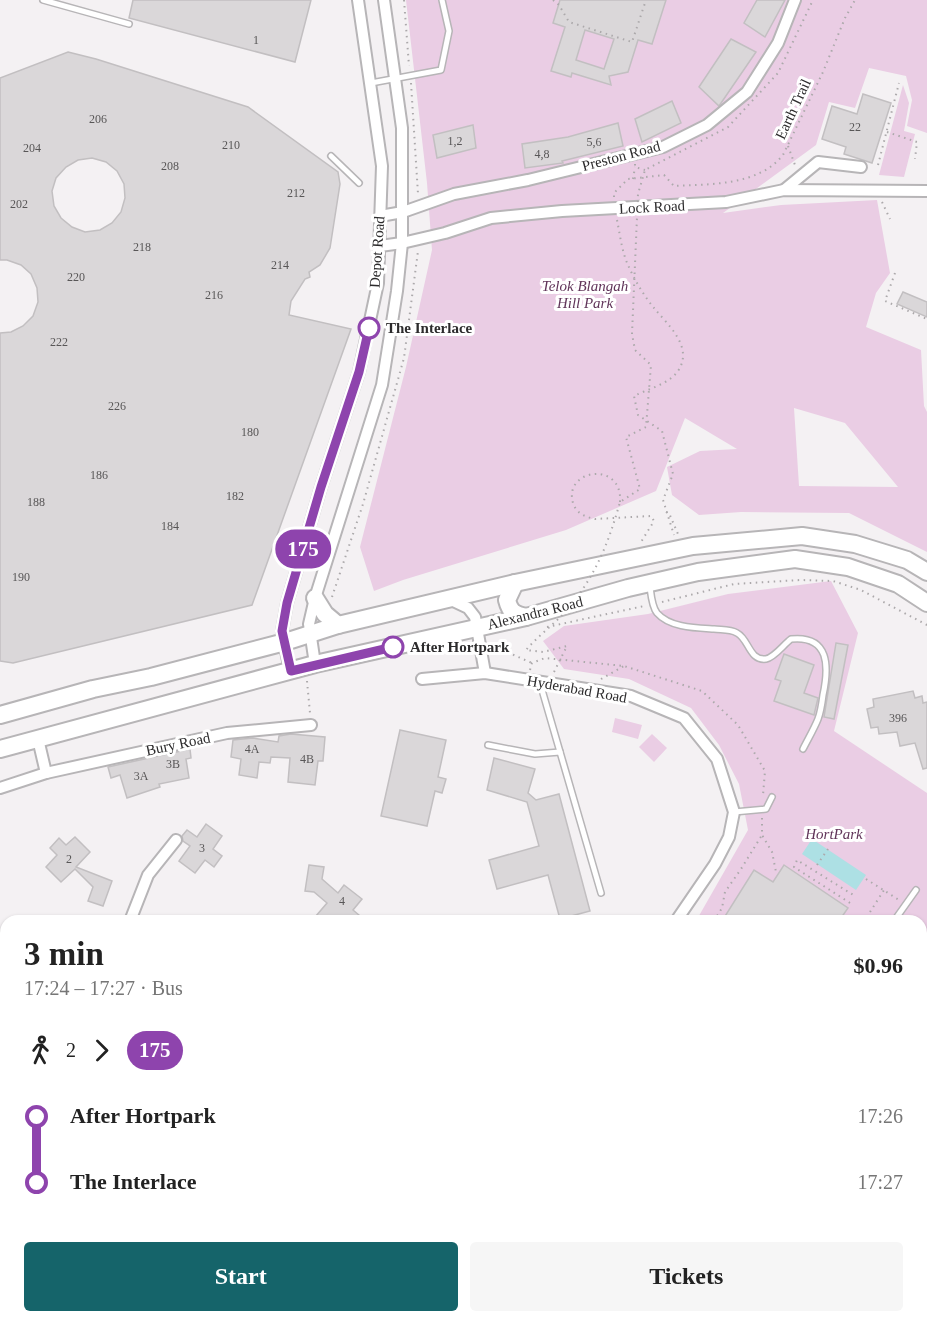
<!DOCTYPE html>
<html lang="en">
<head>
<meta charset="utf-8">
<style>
  body { margin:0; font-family:Georgia,serif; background:#f6f6f6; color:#222; height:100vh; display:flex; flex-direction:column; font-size:22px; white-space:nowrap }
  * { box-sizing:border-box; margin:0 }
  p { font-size:20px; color:#767676 }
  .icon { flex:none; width:33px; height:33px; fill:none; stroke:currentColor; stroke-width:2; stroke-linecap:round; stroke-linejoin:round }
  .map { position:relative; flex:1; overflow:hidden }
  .details { position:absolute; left:0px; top:915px; width:927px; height:408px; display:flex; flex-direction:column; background:#fff; border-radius:18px 18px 0 0; box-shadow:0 2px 4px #0004 }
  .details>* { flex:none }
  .badge { padding:0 12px; border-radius:20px; font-size:21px; line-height:39px }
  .map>.badge { position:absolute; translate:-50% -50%; box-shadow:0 0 0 3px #fff }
  .legs { display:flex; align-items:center; gap:9px; height:66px; padding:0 24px; font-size:20px }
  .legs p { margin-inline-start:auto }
  .head { display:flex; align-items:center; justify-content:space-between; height:102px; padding:0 24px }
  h1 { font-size:33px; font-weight:700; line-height:45px }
  .action { display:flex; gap:12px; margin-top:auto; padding:12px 24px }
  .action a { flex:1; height:69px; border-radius:6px; background:#15646a; color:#fff; font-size:24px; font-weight:700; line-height:69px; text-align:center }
  .action a+a { background:#f6f6f6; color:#222 }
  ul { padding:0 24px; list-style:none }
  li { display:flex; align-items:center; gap:21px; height:66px; font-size:22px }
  li i { display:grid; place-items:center; width:9px; height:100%; margin:0 8px; background:currentColor }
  li i::after { content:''; width:15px; height:15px; margin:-8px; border:4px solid; border-radius:50%; background:#fff }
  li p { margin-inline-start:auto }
  li:first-child i { background:linear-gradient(#0000 50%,currentColor 0) }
  li:last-child i { background:linear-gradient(currentColor 50%,#0000 0) }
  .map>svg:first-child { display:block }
  .green { fill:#eacde4; fill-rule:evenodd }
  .water { fill:#ade0e4 }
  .building { fill:#dad7d9; stroke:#c2bfc1; stroke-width:1.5; fill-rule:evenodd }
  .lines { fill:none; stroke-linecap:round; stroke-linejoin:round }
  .service-casing { stroke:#b7b5b7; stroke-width:8 }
  .minor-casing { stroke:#b7b5b7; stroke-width:14 }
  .primary-casing { stroke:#b7b5b7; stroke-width:20 }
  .path { stroke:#aca9ab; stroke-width:2; stroke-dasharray:1.5 4.5; stroke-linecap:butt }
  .service { stroke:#fff; stroke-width:5 }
  .minor { stroke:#fff; stroke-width:10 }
  .primary { stroke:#fff; stroke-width:16 }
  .path-bridge { stroke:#aca9ab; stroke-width:2; stroke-dasharray:1.5 4.5; stroke-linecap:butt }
  .line-1-casing { stroke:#fff; stroke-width:14 }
  .line-1 { stroke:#8e44ad; stroke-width:9 }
  .stop-1-dot { fill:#fff; stroke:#8e44ad; stroke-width:3 }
  .labels { text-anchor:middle; stroke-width:6; stroke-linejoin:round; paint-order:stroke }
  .number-label { font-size:12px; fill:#585657 }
  .street-label { font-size:15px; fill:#2c2b2c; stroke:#fff }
  .park-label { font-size:15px; font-style:italic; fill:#603459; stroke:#fff }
  .stop-label { font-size:15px; font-weight:bold; fill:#2c2b2c; stroke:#fff; text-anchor:start }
</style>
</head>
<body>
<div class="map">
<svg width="927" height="1323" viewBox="0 0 927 1323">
  <rect width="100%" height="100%" fill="#f4f1f3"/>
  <g class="green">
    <path d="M406,0h521v133l-20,-7 5,-26 -6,-24 -37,-8 -14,40 -26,-6 -13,43 -93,68 58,-8 96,-5 13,73 -14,20 -10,34 55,23 3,56 3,6v140l-78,-39 -108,-1 -42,3 -27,-20 -5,-28 33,-16 37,-2 -52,-31 -29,73 -90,39 -163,50 -29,11 -14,-44 46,-180 26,-117 -5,-67zM794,408l51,15 53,64 -99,-1z"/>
    <path d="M903,85l6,18 -5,28 11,3 -11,43 -25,-2z"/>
    <path d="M831,581l27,52 -24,98 93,62v167l-6,8v-47h-225l52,-91 -9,-46 -20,-39 -28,-37 -62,-29 -65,-10 -21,-28 21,-15 84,-12 80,-20z"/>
    <path d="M615,718l27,7 -4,14 -26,-7z"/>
    <path d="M652,734l15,14 -13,14 -15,-15z"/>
    <path d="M518,1317h347l-4,6h-352z"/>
  </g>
  <path class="water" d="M812,839l54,36 -10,15 -54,-36z"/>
  <g class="building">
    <path d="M133,0h178l-16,62 -166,-44z"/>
    <path d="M560,0h106l-14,44 -14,-4 -10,32 -19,4 2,9 -39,-12 -1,4 -20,-6 14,-44 -12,-4zM585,30l29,9 -10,30 -28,-9z"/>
    <path d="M757,0h28l-20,37 -21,-14z"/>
    <path d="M731,39l25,13 -37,54 -20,-19z"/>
    <path d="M68,52l28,7 152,48 90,65 2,12 -10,64 -10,17 -11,7 1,5 -5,2 -14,22 -2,14 62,14 -99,276 -239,58 -13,-2v-328l11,-1 12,-6 10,-10 5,-14 -1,-14 -6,-14 -10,-9 -14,-5h-7v-182zM92,158l14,4 11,9 7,13 1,14 -4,14 -9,11 -12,7 -15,2 -13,-5 -11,-9 -7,-12 -2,-15 4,-13 10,-11 12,-7z"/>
    <path d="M863,94l28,9 -19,60 -28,-9 2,-7 -24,-8 10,-33 25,8z"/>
    <path d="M672,101l9,22 -39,19 -7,-23z"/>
    <path d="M618,123l5,23 -61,15 1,2 -38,5 -3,-24 46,-7z"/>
    <path d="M473,125l3,23 -39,10 -4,-23z"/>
    <path d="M903,292l24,10v15l-30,-13z"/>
    <path d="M836,643l12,2 -14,74 -10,-2z"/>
    <path d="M784,654l30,11 -10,28 14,5 -4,17 -40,-14 7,-20 -6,-2z"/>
    <path d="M913,691l2,7 7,-2 1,7 4,-1v66l-4,1 -8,-26 -15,3 -3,-14 -18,2 -1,-7 -7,1 -4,-19 7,-2 -1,-8z"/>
    <path d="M400,730l46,10 -8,37 8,2 -4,14 -7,-2 -8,35 -46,-10z"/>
    <path d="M291,734l34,3 -2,24h-5l-3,24 -27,-3 2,-24 -19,-1 -1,6 -11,-1 -2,16 -18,-3 2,-16 -10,-2 2,-17 20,-2 25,4 1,-6z"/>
    <path d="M190,749l1,9 -5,1 3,19 -30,6 1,3 -33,11 -7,-23 -9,3 -3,-11z"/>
    <path d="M494,758l41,11 -7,24 8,7 23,-6 31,117 -30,8 -12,-44 -51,14 -8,-29 50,-14 -12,-44 -40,-12z"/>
    <path d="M206,824l16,12 -9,13 9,7 -8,11 -9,-7 -10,13 -16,-12 11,-15 -7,-5 -1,-5 5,-6 10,7z"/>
    <path d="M75,837l15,15 -14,15 36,14 -9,25 -15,-5 5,-14 -18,-18 -14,13 -15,-15 11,-12 -7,-7 9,-10 7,7z"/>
    <path d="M309,865l15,2 -2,12 16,14 6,-8 18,14 -9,11 13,11h-44l-6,-5 11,-13 -13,-11 -9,-1z"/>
    <path d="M784,865l64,43 -9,13h-117l32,-51 19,12z"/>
  </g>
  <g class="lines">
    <defs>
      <g id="service">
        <path d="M43,0l86,24"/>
        <path d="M371,83l70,-13 8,-39 -7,-31"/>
        <path d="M331,156l28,27"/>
        <path d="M650,587c1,8 2,20 7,26 13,15 40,15 57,16 8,1 16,0 23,4 12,6 12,28 29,26 9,-2 17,-14 25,-20 39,-4 38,28 32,56 -1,8 -2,16 -5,24 -4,10 -10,20 -15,30"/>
        <path d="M540,683l61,210"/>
        <path d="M488,745l47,9 25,-2"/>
        <path d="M734,812l32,-3 6,-12"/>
        <path d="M894,921l22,-31"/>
        <path d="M921,1006l6,-8"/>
        <path d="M921,1285l6,-7"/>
        <path d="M921,1297l6,4"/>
        <path d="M793,1317l9,6"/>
        <path d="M921,1317l6,-8"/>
        <path d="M633,1323l4,-6"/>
        <path d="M782,1323l4,-6"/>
        <path d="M891,1323l4,-6"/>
      </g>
      <g id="minor">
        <path d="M784,190l34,-28 43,5"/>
        <path d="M380,216l23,-4 51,-18 74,-14 135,-33 44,-22 40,-33 31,-49 17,-43"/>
        <path d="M380,246l22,-3 43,-10 46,-15 71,-7 164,-9 58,-12 143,1"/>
        <path d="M449,599l19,9 7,9 10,56"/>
        <path d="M315,664l-6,-40 6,-26 67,-213 15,-94 5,-48v-115l-18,-128"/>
        <path d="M290,671l-8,-40 5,-28 34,-116 38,-115 19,-89 4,-117 -24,-166"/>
        <path d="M422,679l63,-6 146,23 53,22 33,41 17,53 -5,25 -14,27 -39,57"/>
        <path d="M38,739l8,34"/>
        <path d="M0,788l46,-15 181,-40 84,-8"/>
        <path d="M130,921l18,-46 28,-35"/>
        <path d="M0,1023l6,-2"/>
        <path d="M96,1317l7,6"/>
        <path d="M471,1323l17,-6"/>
      </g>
      <g id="primary">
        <path d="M515,583l-8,17c3,12 7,14 19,17"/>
        <path d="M315,598l10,16 13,11"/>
        <path d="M0,715l93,-26 58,-12 134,-35 53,-17 177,-42 178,-37 109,-10 53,8 52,16 20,12"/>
        <path d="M0,749l315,-85 211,-47 102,-29 70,-16 97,-13 53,8 50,17 29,19"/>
      </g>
    </defs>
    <use href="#service" class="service-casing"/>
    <use href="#minor" class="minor-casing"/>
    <use href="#primary" class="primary-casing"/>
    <g class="path">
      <path d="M404,0l5,66"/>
      <path d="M553,0l6,5 10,17 63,20 14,-42"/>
      <path d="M411,83l7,111"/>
      <path d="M887,132l30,10 -2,17"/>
      <path d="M788,146l7,19"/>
      <path d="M635,164v3l10,3"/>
      <path d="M878,165l21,-82"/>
      <path d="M633,179l2,-12"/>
      <path d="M614,197v-4l14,-14 36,-4 10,11c36,-2 84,0 109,-31l40,-83 22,-54 10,-18"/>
      <path d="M882,202l8,17"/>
      <path d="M617,220c3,15 5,32 11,45 6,14 16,31 26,43 14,17 40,39 24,63 -9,13 -30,18 -44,25l4,19 24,16 11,43 -10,26 11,35"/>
      <path d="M895,273l-10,28 42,18"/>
      <path d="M620,502c3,-42 -57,-33 -47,1 3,10 12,14 22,16l56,-3 3,5 -13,21"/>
      <path d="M666,512l3,1 9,21"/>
      <path d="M332,597l31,-93 41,-146 14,-107"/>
      <path d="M662,602l72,-18 66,-4 33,1 28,9 66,35"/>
      <path d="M547,627l97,-21"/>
      <path d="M491,645l41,18"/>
      <path d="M530,670l2,-7 13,-5 79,8 78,25 36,34 27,46 -2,24"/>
      <path d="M601,679l23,-13"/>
      <path d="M307,681l3,32"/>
      <path d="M762,818v17l10,17 4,20"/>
      <path d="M810,837l7,-10"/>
      <path d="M817,865l11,-16"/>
      <path d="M866,879l33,21"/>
      <path d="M850,903l-56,-36 3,-7 58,36"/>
      <path d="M870,912l14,-22"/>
      <path d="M714,921l8,-13 3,-16 16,-23 21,-34"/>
      <path d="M359,1317l7,6"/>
      <path d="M309,1323l36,-6"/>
      <path d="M564,1323l1,-6"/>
      <path d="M598,1323l1,-6"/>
      <path d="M669,1323l1,-6"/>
      <path d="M682,1323l16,-6"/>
    </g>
    <use href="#service" class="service"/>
    <use href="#minor" class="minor"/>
    <use href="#primary" class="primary"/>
    <path class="path-bridge" d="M554,672l13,-26 -24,6 -17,-2c11,-13 25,-23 37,-36 31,-34 45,-69 57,-112l20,-13 -14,-52 20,-10 5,-62 -16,-15 -3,-16 6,-140 7,-24 83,-43 50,-54 35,-73"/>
  </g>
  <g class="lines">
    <defs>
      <path id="line-1" d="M369,328l-10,44 -38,115 -34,116 -5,28 9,40 102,-24"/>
    </defs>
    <use href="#line-1" class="line-1-casing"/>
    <use href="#line-1" class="line-1"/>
  </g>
  <g class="stop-1-dot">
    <circle cx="369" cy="328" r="10"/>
    <circle cx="393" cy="647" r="10"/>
  </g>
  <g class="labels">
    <g class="number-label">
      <text x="256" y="44">1</text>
      <text x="98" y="123">206</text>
      <text x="855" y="131">22</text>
      <text x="455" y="145">1,2</text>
      <text x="594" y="146">5,6</text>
      <text x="231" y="149">210</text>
      <text x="32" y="152">204</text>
      <text x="542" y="158">4,8</text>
      <text x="170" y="170">208</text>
      <text x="296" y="197">212</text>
      <text x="19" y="208">202</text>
      <text x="142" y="251">218</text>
      <text x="280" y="269">214</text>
      <text x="76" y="281">220</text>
      <text x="214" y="299">216</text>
      <text x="59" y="346">222</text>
      <text x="117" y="410">226</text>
      <text x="250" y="436">180</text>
      <text x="99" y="479">186</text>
      <text x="235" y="500">182</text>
      <text x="36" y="506">188</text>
      <text x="170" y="530">184</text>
      <text x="21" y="581">190</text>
      <text x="898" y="722">396</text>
      <text x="252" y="753">4A</text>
      <text x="307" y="763">4B</text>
      <text x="173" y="768">3B</text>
      <text x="141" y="780">3A</text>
      <text x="202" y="852">3</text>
      <text x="69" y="863">2</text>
      <text x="342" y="905">4</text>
    </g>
    <g class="street-label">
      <text transform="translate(793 109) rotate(-65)" y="5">Earth Trail</text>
      <text transform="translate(621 156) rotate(-15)" y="5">Preston Road</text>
      <text transform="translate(652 207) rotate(-3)" y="5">Lock Road</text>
      <text transform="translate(377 252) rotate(-86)" y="5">Depot Road</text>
      <text transform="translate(535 613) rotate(-14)" y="5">Alexandra Road</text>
      <text transform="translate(577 689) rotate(10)" y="5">Hyderabad Road</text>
      <text transform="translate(178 744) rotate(-12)" y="5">Bury Road</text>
    </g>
    <g class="park-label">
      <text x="585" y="291">Telok Blangah<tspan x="585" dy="17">Hill Park</tspan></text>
      <text x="834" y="839">HortPark</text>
    </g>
    <g class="stop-label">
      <text x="386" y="333">The Interlace</text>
      <text x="410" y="652">After Hortpark</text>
    </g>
  </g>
</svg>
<b class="badge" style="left:303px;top:549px;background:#8e44ad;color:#fff">175</b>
<section class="details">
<div class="head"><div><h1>3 min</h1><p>17:24 – 17:27 · Bus</p></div><b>$0.96</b></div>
<div class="legs"><svg class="icon" aria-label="walk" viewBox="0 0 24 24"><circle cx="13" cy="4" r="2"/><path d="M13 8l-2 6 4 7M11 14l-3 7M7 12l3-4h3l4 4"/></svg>2<svg class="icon" aria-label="forward" viewBox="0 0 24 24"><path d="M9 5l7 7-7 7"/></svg><b class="badge" style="background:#8e44ad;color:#fff">175</b></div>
<ul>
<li><i style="color:#8e44ad"></i><b>After Hortpark</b><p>17:26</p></li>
<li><i style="color:#8e44ad"></i><b>The Interlace</b><p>17:27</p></li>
</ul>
<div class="action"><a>Start</a><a>Tickets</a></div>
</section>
</div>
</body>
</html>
